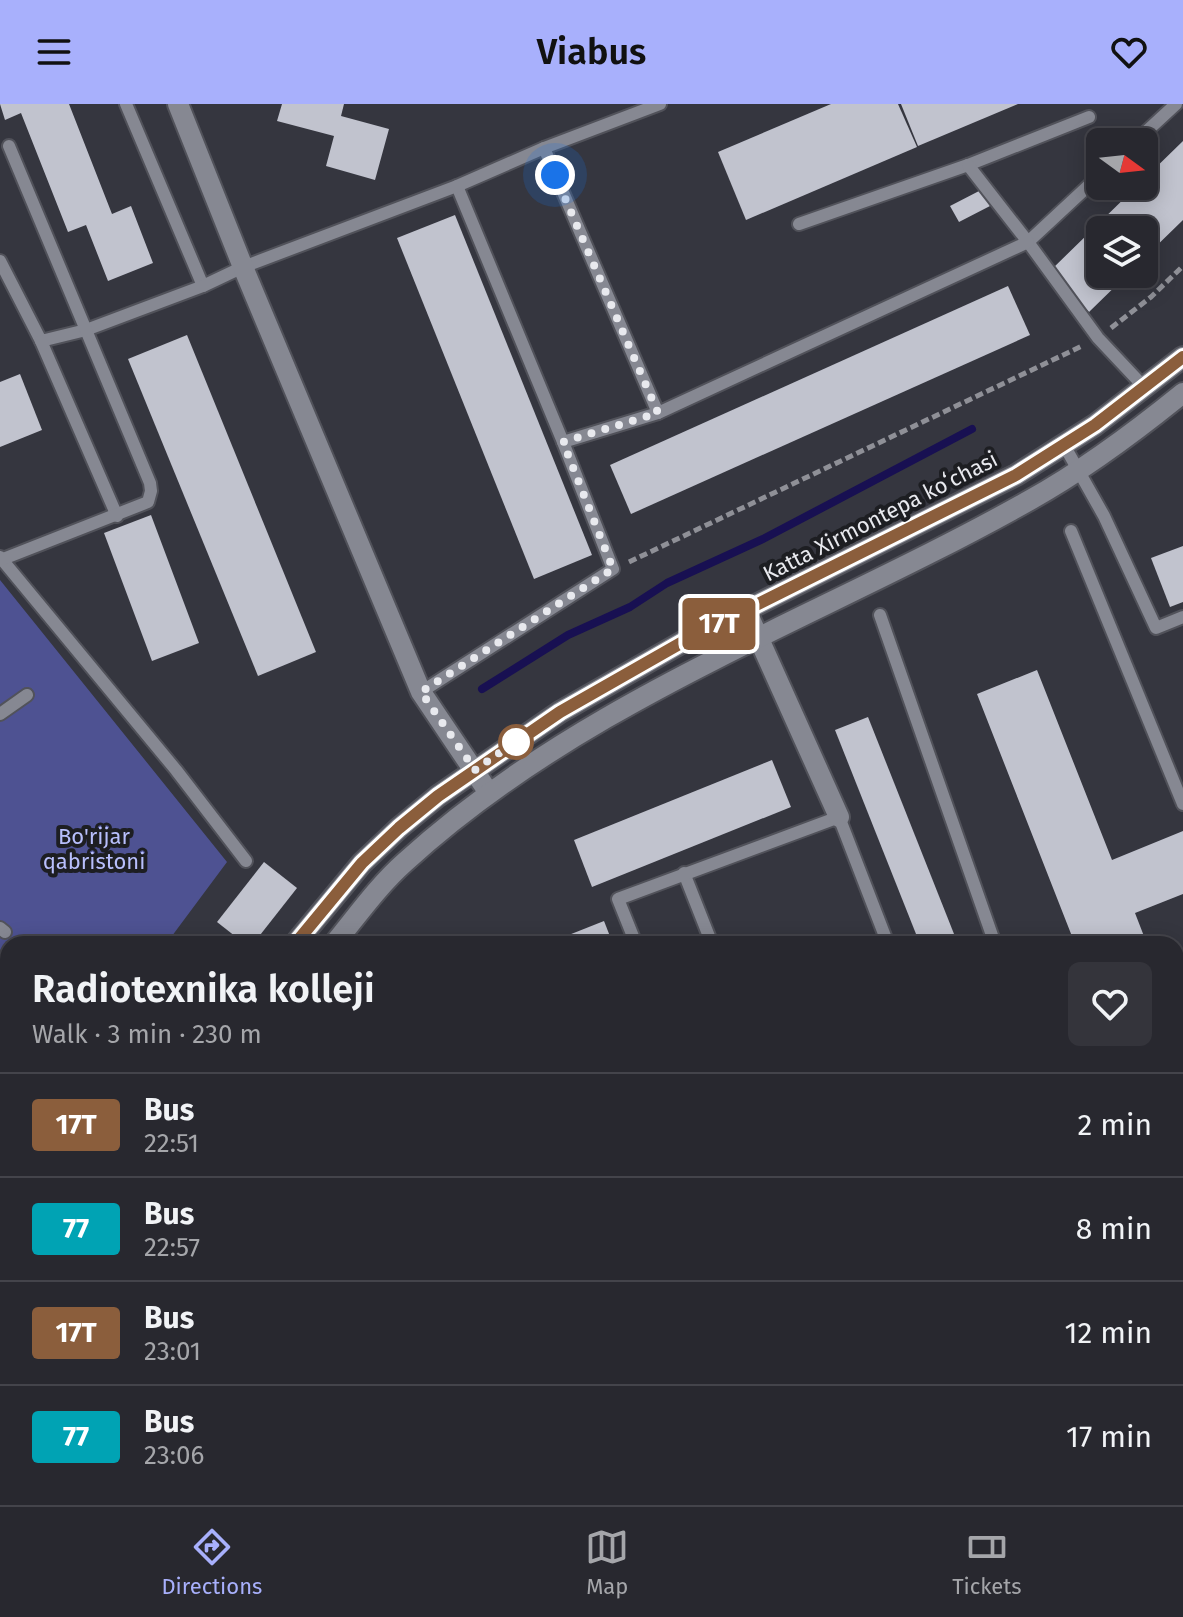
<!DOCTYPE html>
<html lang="en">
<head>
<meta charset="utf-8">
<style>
  body { margin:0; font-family:"Fira Sans",sans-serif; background:#34343b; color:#f1f3f6; height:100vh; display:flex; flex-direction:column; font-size:30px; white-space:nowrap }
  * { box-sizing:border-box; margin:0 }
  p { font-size:26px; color:#a5a6aa }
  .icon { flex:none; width:44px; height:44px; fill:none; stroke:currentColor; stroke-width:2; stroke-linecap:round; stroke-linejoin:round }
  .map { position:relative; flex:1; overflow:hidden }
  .panel { position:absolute; left:0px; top:832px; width:1184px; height:570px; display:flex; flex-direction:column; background:#28282f; border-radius:24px 24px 0 0; box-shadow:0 4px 20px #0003,0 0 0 2px #44444b }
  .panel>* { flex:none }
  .badge { padding:0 16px; border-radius:6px; font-size:28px; line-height:52px }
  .needle { width:52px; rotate:105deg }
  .controls { position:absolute; left:1086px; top:24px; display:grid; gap:16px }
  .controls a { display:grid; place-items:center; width:72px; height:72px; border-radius:12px; background:#28282f; box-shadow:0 4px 20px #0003,0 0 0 2px #44444b; font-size:40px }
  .you { position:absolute; width:40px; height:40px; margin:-20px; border:6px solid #fff; border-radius:50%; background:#1a73e8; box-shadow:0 0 0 12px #1a73e833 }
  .map>.badge { position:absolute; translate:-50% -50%; box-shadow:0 0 0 4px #fff }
  .round { display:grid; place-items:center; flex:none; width:84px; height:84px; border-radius:12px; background:#34343b }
  .headline { display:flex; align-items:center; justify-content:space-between; height:136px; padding:0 32px }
  h1 { font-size:38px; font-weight:600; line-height:60px }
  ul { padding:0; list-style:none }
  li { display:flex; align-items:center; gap:24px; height:104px; padding:0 32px; border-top:2px solid #44444b }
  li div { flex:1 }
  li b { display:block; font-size:30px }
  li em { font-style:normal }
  li .badge { min-width:88px; font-weight:700; text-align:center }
  header { display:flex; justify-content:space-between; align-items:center; height:104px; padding:0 32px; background:#a8b0fc; color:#111; font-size:36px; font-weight:600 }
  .menu { display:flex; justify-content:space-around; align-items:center; height:112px; border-top:2px solid #44444b; background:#28282f; font-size:22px; color:#a5a6aa }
  .menu a { display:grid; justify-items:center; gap:4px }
  .menu .current { color:#a8b0fc }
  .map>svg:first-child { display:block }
  .green { fill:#4e5292 }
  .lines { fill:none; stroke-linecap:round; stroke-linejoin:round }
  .stream { stroke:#181052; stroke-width:8 }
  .building { fill:#c1c3ce }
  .service-casing { stroke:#51525a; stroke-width:16 }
  .minor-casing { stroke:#51525a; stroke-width:24 }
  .secondary-casing { stroke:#51525a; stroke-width:24 }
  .path { stroke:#8f9097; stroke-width:5; stroke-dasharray:8 4; stroke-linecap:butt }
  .service { stroke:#868892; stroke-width:12 }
  .minor { stroke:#868892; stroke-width:20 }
  .secondary { stroke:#868892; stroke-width:20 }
  .line-casing { stroke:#fff; stroke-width:18 }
  .line { stroke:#8b5e3c; stroke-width:12 }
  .walk { stroke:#e8e9ee; stroke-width:8; stroke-dasharray:0 14.4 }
  .stop-dot { fill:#fff; stroke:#8b5e3c; stroke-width:4 }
  .labels { text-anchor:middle; stroke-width:8; stroke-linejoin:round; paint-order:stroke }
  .street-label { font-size:22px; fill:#e8e9ee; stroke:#1d1e22 }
  .park-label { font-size:22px; fill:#b8bffc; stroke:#1d1e22 }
</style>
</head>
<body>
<header><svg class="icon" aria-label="menu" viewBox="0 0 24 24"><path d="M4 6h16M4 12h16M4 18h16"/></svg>Viabus<svg class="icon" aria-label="heart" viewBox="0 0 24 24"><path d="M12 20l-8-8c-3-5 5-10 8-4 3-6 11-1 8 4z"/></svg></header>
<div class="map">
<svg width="1183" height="1401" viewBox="0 0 1183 1401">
  <rect width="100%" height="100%" fill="#35363f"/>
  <path class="green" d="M0,476l227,282 -61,82h-158v211l-8,11z"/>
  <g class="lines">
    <path class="stream" d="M482,585l86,-54 62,-28 37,-24 96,-44 209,-110"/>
  </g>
  <g class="building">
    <path d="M0,0h69l43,110 19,-8 22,57 -45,18 -22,-56 -18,7 -47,-119 -16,7z"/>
    <path d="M282,0h62l-3,12 48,13 -14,51 -49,-14 8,-30 -57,-15z"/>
    <path d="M831,0h67l19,43 -171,73 -28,-68z"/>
    <path d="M901,0h117l-100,42z"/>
    <path d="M1183,37v79l-39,38v-28h-44v44h28l-39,38 -39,-41 87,-85h7v-7z"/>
    <path d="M981,86l9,16 -31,16 -9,-16z"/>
    <path d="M455,111l137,340 -58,24 -137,-341z"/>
    <path d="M1008,182l22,49 -399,179 -21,-49z"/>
    <path d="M187,231l129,317 -58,24 -130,-317z"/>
    <path d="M20,270l22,56 -42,17v-65z"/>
    <path d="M151,411l48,128 -47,18 -48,-128z"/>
    <path d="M1183,442v56l-13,5 -19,-49z"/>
    <path d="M1037,566l75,190 71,-29v63l-48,19 12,31h-72l-98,-250z"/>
    <path d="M868,613l90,227h-38l-85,-214z"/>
    <path d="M772,656l19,47 -199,80 -18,-47z"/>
    <path d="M264,758l33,26 -44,56h-8l-28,-22z"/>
    <path d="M604,817l9,23h-67z"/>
    <path d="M1176,1153l7,17v98l-7,3z"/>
    <path d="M80,1394h82l8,7h-96z"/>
    <path d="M397,1394h41l-5,7h-27z"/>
    <path d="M597,1394h52l3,7h-52z"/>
    <path d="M782,1394h57l-5,7h-47l-7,-5z"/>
  </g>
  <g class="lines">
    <defs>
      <g id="service">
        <path d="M126,0l77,182"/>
        <path d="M1135,38l41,-38"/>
        <path d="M544,44l114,265"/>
        <path d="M1100,71l-72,67 70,96 47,50"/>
        <path d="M457,82l106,256"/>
        <path d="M799,120l169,-59 121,-48"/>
        <path d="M0,157l41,80 45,-11 117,-44 40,-19 214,-81 87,-38 116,-44"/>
        <path d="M41,237l76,175"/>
        <path d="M1064,341l40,71 52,112 27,-11"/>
        <path d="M1071,427l112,273"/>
        <path d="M0,453l176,213 70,91"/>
        <path d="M3,455l145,-57 3,-11 -1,-8 -141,-337"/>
        <path d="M880,511l115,329"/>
        <path d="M421,588l192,-123 -50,-127 95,-29 370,-171 -60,-77"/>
        <path d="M0,610l27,-19"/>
        <path d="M684,769l28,71"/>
        <path d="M0,824l5,4"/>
        <path d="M636,840l-18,-45 221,-82 49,127"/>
        <path d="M1176,968l7,18"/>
        <path d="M0,1104l8,8"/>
        <path d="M1176,1311l7,-3"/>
        <path d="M217,1394l9,7"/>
        <path d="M492,1394l3,7"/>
        <path d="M685,1394l3,7"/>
        <path d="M930,1394l2,7"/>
        <path d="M1093,1394l2,7"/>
        <path d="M758,1401l3,-7"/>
        <path d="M961,1401l17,-7"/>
      </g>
      <g id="minor">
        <path d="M178,0l65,163 178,425 68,101"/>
        <path d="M746,506l93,207"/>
      </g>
      <g id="secondary">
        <path d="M295,840l67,-81 37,-35 39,-32 122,-84 128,-73 328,-164 79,-50 88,-68"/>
        <path d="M334,840c23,-28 44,-58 71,-82 179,-164 416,-244 625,-362 54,-30 105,-68 153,-107"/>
        <path d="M0,1213l8,-10"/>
        <path d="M0,1256l8,-10"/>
      </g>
    </defs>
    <use href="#service" class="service-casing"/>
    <use href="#minor" class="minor-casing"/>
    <use href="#secondary" class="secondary-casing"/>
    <g class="path">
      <path d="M1111,224l40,-31 32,-31"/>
      <path d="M629,458l453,-216"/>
    </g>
    <use href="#service" class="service"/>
    <use href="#minor" class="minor"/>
    <use href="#secondary" class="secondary"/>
  </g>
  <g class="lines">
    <defs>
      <path id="line" d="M295,840l67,-81 37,-35 39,-32 122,-84 128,-73 328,-164 79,-50 88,-68"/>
    </defs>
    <use href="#line" class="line-casing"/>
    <use href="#line" class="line"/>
    <path class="walk" d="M516,638l3,-3 -44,31 -54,-78 192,-123 -50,-127 95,-29 -103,-238"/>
  </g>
  <circle class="stop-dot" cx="516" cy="638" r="16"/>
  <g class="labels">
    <g class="street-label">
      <text transform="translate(880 412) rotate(-27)" y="8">Katta Xirmontepa koʻchasi</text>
    </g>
    <g class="park-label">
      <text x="94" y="740">Bo'rijar<tspan x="94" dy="25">qabristoni</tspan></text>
    </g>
  </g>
</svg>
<div class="controls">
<a><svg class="needle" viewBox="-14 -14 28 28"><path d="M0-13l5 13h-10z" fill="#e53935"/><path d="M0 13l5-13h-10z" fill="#a5a6aa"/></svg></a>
<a><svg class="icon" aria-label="layers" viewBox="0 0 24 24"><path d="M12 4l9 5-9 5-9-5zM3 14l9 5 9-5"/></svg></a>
</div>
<div class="you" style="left:555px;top:71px"></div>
<b class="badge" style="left:719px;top:520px;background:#8b5e3c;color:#fff">17T</b>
<section class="panel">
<div class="headline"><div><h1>Radiotexnika kolleji</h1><p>Walk · 3 min · 230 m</p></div><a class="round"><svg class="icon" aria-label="heart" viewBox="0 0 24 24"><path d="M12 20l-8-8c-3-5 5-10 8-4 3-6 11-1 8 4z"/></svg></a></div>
<ul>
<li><span class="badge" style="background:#8b5e3c;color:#fff">17T</span><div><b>Bus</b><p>22:51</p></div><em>2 min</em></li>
<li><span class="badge" style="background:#00a3b4;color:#fff">77</span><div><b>Bus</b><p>22:57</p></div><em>8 min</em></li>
<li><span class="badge" style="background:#8b5e3c;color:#fff">17T</span><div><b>Bus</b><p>23:01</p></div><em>12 min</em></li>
<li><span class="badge" style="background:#00a3b4;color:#fff">77</span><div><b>Bus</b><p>23:06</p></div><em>17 min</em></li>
</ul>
</section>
</div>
<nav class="menu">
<a class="current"><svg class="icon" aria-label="directions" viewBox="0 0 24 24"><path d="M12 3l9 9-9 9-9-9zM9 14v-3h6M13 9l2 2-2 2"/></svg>Directions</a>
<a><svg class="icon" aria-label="map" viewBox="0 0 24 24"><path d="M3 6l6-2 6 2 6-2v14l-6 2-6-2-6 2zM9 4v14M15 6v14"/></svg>Map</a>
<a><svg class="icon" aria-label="tickets" viewBox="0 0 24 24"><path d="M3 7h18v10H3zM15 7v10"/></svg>Tickets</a>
</nav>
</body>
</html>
